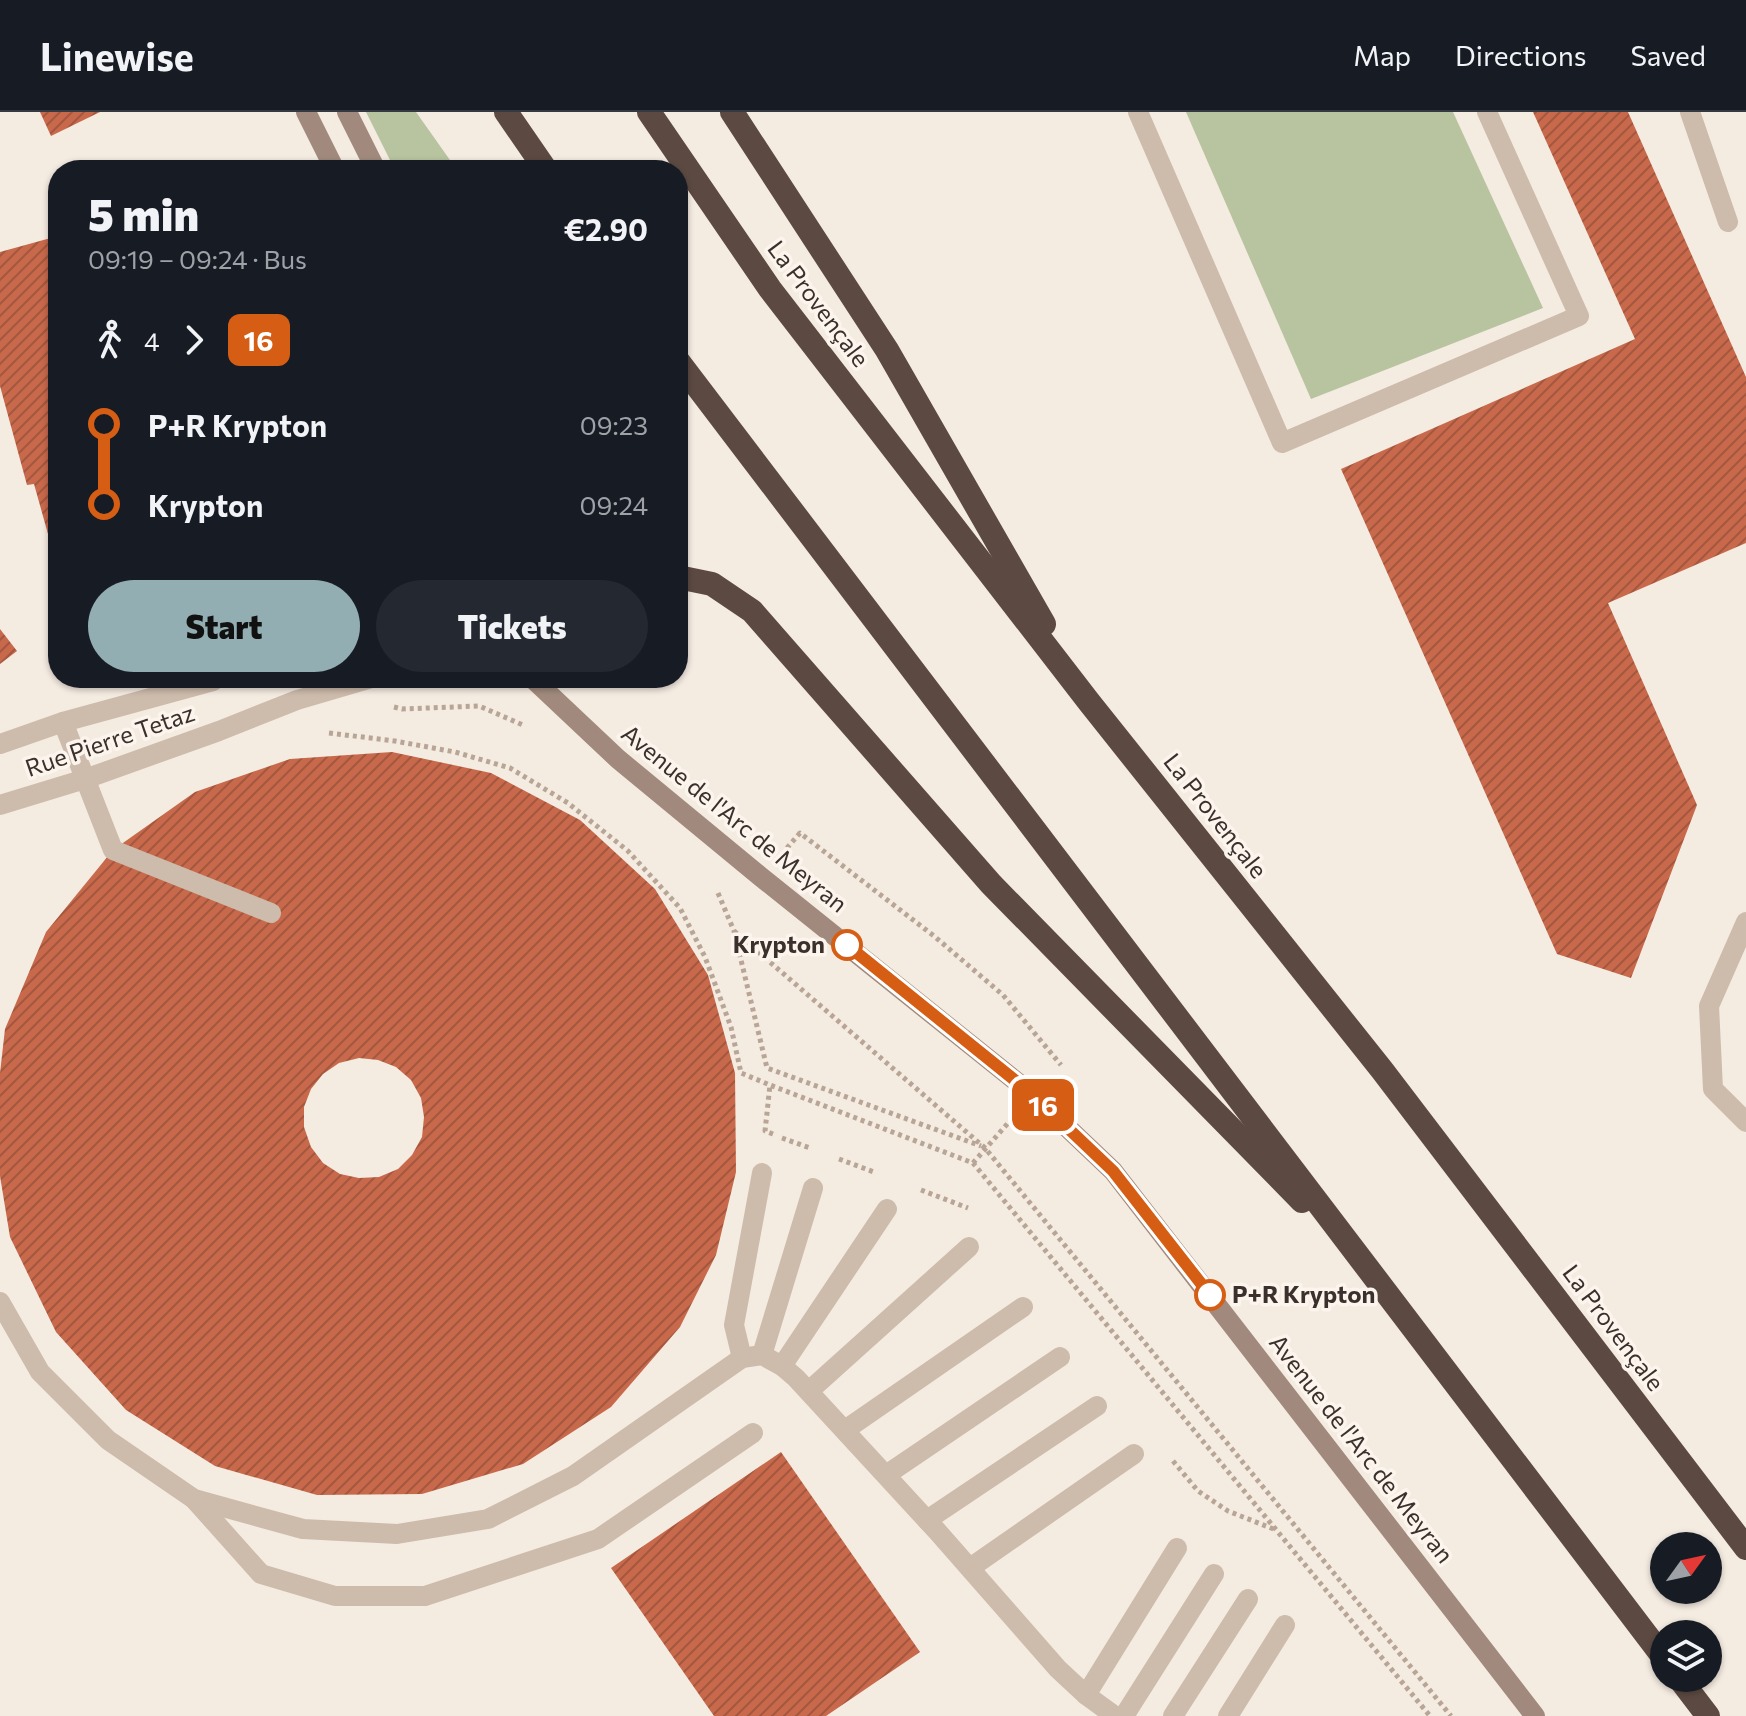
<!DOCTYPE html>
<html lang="en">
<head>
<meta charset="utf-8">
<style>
  body { margin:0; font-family:Commissioner,sans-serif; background:#242831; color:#f1f3f6; height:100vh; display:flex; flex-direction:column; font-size:30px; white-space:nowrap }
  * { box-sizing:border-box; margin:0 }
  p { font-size:26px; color:#9ea1a6 }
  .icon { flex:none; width:44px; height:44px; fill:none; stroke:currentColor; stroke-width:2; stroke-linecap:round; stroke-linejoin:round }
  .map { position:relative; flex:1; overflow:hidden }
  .drawer { position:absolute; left:48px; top:48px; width:640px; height:528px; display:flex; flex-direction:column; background:#171b24; border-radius:32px; box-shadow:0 2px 6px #0004 }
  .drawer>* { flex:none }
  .badge { padding:0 16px; border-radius:12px; font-size:28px; line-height:52px }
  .needle { width:52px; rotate:57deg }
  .fabs { position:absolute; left:1650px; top:1420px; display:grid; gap:16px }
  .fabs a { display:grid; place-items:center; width:72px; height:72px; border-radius:50%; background:#171b24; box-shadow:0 2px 6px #0004; font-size:40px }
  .map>.badge { position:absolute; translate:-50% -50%; box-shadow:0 0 0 4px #fff }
  .legs { display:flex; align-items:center; gap:12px; height:88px; padding:0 40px; font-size:26px }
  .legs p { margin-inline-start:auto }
  .summary { display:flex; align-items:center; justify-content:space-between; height:136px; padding:0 40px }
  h1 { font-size:44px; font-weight:800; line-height:60px }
  .action { display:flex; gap:16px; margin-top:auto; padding:16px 40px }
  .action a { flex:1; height:92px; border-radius:48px; background:#92aeb2; color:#111; font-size:32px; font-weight:800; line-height:92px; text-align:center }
  .action a+a { background:#242831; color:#f1f3f6 }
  ul { padding:0 40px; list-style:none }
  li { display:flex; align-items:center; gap:28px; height:80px; font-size:30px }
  li i { display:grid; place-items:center; width:12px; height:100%; margin:0 10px; background:currentColor }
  li i::after { content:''; width:20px; height:20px; margin:-10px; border:6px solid; border-radius:50%; background:#171b24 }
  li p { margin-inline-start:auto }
  li:first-child i { background:linear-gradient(#0000 50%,currentColor 0) }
  li:last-child i { background:linear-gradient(currentColor 50%,#0000 0) }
  header { display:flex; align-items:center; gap:48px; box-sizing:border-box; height:112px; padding:0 40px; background:#171b24; border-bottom:2px solid #363941 }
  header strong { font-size:38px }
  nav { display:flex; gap:44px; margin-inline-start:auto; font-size:28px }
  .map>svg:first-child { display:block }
  .grass { fill:#b8c4a0 }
  .building { fill:url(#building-hatch); fill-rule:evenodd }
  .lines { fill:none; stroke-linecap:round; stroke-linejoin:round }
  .path { stroke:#b9a596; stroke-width:5; stroke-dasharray:4 4; stroke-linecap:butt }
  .service { stroke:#cdbbac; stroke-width:20 }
  .tertiary { stroke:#cdbbac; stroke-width:20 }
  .secondary { stroke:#a18a7d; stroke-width:20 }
  .motorway { stroke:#5c4a42; stroke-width:24 }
  .line-1-casing { stroke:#fff; stroke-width:18 }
  .line-1 { stroke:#d65d14; stroke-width:12 }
  .stop-1-dot { fill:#fff; stroke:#d65d14; stroke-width:4 }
  .labels { text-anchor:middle; stroke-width:7; stroke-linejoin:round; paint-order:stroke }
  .street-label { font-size:24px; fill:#3b302b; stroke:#fbf5ee }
  .stop-label { font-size:24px; font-weight:bold; fill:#3b302b; stroke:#fbf5ee; text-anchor:end }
</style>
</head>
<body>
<header>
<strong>Linewise</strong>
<nav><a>Map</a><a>Directions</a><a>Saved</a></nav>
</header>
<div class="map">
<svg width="1746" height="1604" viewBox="0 0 1746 1604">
  <defs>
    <pattern id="building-hatch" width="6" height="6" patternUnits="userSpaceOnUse" patternTransform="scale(2)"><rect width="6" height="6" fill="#c8694b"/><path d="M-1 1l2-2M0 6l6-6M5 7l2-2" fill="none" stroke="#a4573f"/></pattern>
  </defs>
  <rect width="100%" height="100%" fill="#f4ebe1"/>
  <g class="grass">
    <path d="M366,0h50l41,58h-62z"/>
    <path d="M1186,0h267l90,196 -232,91z"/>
  </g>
  <g class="building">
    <path d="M40,0h60l-49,24z"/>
    <path d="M1533,0h95l118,265v166l-138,60 89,202 -66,173 -74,-24 -216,-485 294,-130z"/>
    <path d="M58,124v330h-1l-23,-82 -7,1 -27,-99v-134z"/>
    <path d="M0,517l17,22 -17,13z"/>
    <path d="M392,640l99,21 89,47 75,69 53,86 27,98 1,99 -20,83 -36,72 -69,80 -88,57 -101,30 -105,1 -102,-29 -89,-56 -70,-78 -46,-95 -10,-61v-103l5,-44 41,-97 67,-82 82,-58 95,-33zM359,946l19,2 18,7 15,13 10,18 3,19 -2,20 -10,18 -14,14 -19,8 -20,1 -19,-4 -17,-11 -12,-16 -7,-20v-20l7,-18 12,-15 16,-11z"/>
    <path d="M781,1340l139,200 -94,64h-112l-103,-148z"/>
  </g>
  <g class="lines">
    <g class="path">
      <path d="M394,595l8,2 77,-3 44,19"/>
      <path d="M329,621l66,8 60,11 55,16 58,35 60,48 52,57 25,49 26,70 10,46 29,12"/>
      <path d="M787,736l13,-15 134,103 69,59 58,70"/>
      <path d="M718,781l16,38 33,137 214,78"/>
      <path d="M734,819l251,217 466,568"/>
      <path d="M773,1022l-8,-3 5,-46 203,78 457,553"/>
      <path d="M782,1026l28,10"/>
      <path d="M839,1047l35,13"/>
      <path d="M973,1051l36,-41"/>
      <path d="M921,1078l47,18"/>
      <path d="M1173,1349l25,30 30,20 48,19"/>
    </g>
    <g class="service">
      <path d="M1138,0l144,331 297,-127 -92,-204"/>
      <path d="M1690,0l38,110"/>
      <path d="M63,610l50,128 158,63"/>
      <path d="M0,632l63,-22 150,-41 4,-3"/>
      <path d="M1746,810l-37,84 4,83 33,33"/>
      <path d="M0,1190l40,70 68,68 86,59 109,30 94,5 91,-15 85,-43 169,-118 20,-3 20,11 14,12 141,153 121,138 28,26 29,21"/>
      <path d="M762,1243l51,-167"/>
      <path d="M742,1246l-8,-33 28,-152"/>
      <path d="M782,1254l105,-157"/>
      <path d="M809,1279l160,-144"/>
      <path d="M845,1318l178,-123"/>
      <path d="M886,1363l174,-118"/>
      <path d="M194,1387l67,75 74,22h90l173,-57 155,-106"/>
      <path d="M927,1408l170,-114"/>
      <path d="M970,1456l164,-114"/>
      <path d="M1086,1583l91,-147"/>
      <path d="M1124,1604l90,-142"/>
      <path d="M1173,1604l75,-117"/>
      <path d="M1228,1604l57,-91"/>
    </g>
    <path class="tertiary" d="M0,693l85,-26 134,-48 78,-31 75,-22"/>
    <g class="secondary">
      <path d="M306,0l29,58"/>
      <path d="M347,0l29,58"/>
      <path d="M532,566l86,81 143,118 271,217 81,77 422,545"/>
    </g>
    <g class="motorway">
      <path d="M506,0l40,58"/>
      <path d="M649,0l121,177 319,413 293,368 364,478"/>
      <path d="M732,0l155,238 157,274"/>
      <path d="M678,249l986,1297"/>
      <path d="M678,465l34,7 40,27 239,273 311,317"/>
      <path d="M1679,1566l29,38"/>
    </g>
  </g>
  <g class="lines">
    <defs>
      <path id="line-1" d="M847,833l185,149 81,77 97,124"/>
    </defs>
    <use href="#line-1" class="line-1-casing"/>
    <use href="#line-1" class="line-1"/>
  </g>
  <g class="stop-1-dot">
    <circle cx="847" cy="833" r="14"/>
    <circle cx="1210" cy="1183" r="14"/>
  </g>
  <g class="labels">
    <g class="street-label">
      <text transform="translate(818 192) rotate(53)" y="8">La Provençale</text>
      <text transform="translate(110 629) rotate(-19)" y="8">Rue Pierre Tetaz</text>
      <text transform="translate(1215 704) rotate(52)" y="8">La Provençale</text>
      <text transform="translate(734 707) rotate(39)" y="8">Avenue de l'Arc de Meyran</text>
      <text transform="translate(1613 1216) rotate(53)" y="8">La Provençale</text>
      <text transform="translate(1361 1337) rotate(52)" y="8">Avenue de l'Arc de Meyran</text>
    </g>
    <g class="stop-label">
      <text x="825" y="841">Krypton</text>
      <text x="1232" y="1191" text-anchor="start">P+R Krypton</text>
    </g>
  </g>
</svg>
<div class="fabs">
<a><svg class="needle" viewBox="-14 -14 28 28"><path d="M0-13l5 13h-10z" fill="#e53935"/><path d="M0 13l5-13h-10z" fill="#9ea1a6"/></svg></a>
<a><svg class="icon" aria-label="layers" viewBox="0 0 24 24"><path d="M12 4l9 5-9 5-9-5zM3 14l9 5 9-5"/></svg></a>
</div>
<b class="badge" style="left:1043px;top:993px;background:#d65d14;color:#fff">16</b>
<section class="drawer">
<div class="summary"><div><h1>5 min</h1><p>09:19 – 09:24 · Bus</p></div><b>€2.90</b></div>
<div class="legs"><svg class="icon" aria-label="walk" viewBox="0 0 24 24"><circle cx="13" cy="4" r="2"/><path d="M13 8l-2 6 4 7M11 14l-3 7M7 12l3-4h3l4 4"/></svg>4<svg class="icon" aria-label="forward" viewBox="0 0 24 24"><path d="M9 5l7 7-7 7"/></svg><b class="badge" style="background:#d65d14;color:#fff">16</b></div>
<ul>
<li><i style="color:#d65d14"></i><b>P+R Krypton</b><p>09:23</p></li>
<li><i style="color:#d65d14"></i><b>Krypton</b><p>09:24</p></li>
</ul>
<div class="action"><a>Start</a><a>Tickets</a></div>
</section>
</div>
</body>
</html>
